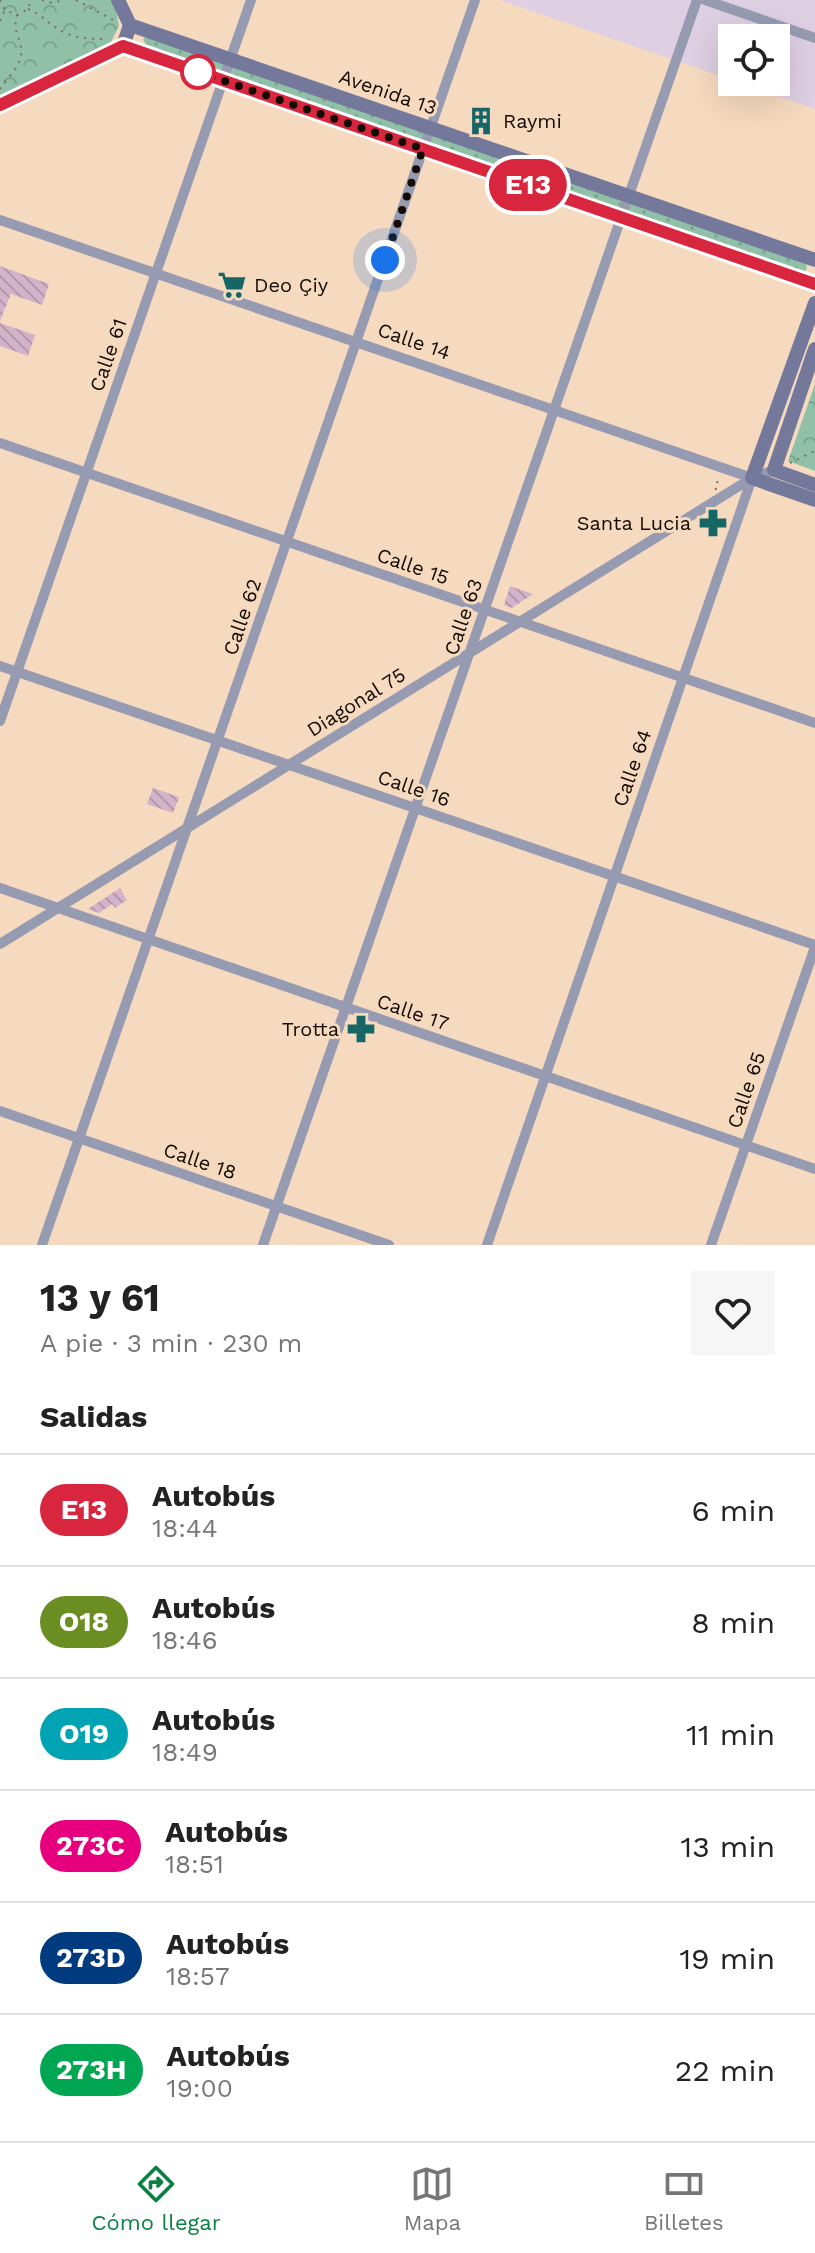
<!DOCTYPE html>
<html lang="es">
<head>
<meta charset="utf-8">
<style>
  body { margin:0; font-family:"Work Sans",sans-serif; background:#f6f6f6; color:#222; height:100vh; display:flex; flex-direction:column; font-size:30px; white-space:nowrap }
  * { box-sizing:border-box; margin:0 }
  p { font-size:26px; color:#767676 }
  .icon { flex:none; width:44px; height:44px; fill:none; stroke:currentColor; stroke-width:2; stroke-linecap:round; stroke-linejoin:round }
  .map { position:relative; height:1245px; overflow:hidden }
  .details { display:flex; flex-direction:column; background:#fff; flex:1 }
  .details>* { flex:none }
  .badge { padding:0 16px; border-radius:26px; font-size:28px; line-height:52px }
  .controls { position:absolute; left:718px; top:24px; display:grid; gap:16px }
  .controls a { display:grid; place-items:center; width:72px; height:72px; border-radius:0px; background:#fff; box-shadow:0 8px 32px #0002; font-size:40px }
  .you { position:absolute; width:40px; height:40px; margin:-20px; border:6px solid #fff; border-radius:50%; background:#1a73e8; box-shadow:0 0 0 12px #1a73e833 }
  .map>.badge { position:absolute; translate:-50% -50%; box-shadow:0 0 0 4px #fff }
  h2 { padding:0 40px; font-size:30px; line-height:72px }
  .round { display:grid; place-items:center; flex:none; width:84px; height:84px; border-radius:0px; background:#f6f6f6 }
  .overview { display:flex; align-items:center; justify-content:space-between; height:136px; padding:0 40px }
  h1 { font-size:38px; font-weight:700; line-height:60px }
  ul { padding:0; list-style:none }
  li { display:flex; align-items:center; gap:24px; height:112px; padding:0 40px; border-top:2px solid #e0e0e0 }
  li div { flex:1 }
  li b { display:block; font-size:30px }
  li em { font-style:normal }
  li .badge { min-width:88px; font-weight:700; text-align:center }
  .dock { display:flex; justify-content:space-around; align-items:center; height:112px; border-top:2px solid #e0e0e0; background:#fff; font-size:22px; color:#767676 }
  .dock a { display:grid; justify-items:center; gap:4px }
  .dock .active { color:#0b8043 }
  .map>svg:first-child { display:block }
  .commercial { fill:#decfe2 }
  .grass { fill:url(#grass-dots) }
  .park { fill:url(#park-crowns) }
  .building { fill:url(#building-back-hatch) }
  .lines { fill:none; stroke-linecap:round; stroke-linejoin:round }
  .path { stroke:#7f6d5c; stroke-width:2; stroke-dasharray:2 6; stroke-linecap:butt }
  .minor { stroke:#979bb2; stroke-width:10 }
  .secondary { stroke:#74799b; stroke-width:14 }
  .line-casing { stroke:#fff; stroke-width:18 }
  .line { stroke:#d7263d; stroke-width:12 }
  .walk { stroke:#140b04; stroke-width:8; stroke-dasharray:0 14.4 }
  .stop-dot { fill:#fff; stroke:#d7263d; stroke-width:4 }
  .labels { text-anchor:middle; stroke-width:6; stroke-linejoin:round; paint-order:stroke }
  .street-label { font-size:20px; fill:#140b04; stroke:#f6dabf }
  .poi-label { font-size:20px; fill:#140b04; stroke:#f6dabf; text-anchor:start }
</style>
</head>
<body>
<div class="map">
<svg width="815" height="1245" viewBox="0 0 815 1245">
  <defs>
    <pattern id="grass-dots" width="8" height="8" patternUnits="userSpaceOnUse" patternTransform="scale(2)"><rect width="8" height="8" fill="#90c1a8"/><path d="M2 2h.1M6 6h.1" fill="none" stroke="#7ba48f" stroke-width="1.8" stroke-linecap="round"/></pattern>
    <pattern id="park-crowns" width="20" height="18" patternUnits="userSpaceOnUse" patternTransform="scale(2)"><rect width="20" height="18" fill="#90c1a8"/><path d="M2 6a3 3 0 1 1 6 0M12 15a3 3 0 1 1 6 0" fill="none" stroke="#7ba48f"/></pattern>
    <pattern id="building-back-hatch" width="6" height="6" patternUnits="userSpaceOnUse" patternTransform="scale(2)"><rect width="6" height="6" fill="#d3b3ca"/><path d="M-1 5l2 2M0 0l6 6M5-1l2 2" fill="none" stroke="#b499ac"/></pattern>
  </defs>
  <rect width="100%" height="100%" fill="#f6dabf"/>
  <path class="commercial" d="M500,0h315v109l-78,-27h39v-44h-44v42z"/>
  <path class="grass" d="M150,35l656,228 1,6 -6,5 -655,-229 -3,-6z"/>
  <g class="park">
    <path d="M0,0h114l5,26 -8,16 -111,55z"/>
    <path d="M815,384v87l-27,-10z"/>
  </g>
  <g class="building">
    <path d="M0,266l49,18 -7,21 -31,-11 -11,27z"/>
    <path d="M0,323l35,12 -7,21 -28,-10z"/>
    <path d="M510,586l23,8 -21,14 -8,-3z"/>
    <path d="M153,788l26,9 -6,16 -26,-9z"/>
    <path d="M120,888l7,12 -12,8 -3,-4 -13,9 -11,-4z"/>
  </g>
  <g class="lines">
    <g class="path">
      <path d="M0,0l5,10 12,5 11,-6 3,-9"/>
      <path d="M42,0l10,3 12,-3"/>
      <path d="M76,0l37,20"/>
      <path d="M28,9c13,5 16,11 27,18 15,11 33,12 51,12"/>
      <path d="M0,21l4,-9"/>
      <path d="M0,89c8,-13 24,-24 21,-42 -3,-14 -8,-17 -4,-32"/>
      <path d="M790,463l25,-12"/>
      <path d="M716,490l-1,-6 6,-5"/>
    </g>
    <g class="minor">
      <path d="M705,0l110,38"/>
      <path d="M0,220l752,258"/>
      <path d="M0,443l815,280"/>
      <path d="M0,666l815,279"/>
      <path d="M0,721l251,-721"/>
      <path d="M0,888l815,281"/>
      <path d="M0,944l752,-466 22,-8"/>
      <path d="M0,1111l389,134"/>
      <path d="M42,1245l433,-1245"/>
      <path d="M263,1245l434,-1245"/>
      <path d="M487,1245l265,-767"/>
      <path d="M711,1245l104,-298"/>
    </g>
    <g class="secondary">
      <path d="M130,25l685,235"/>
      <path d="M123,46l692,238"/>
      <path d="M0,105l123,-59 7,-21 -12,-25"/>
      <path d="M815,303l-63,175 63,22"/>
      <path d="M815,349l-41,121 41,15"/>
    </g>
  </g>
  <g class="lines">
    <defs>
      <path id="line" d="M0,105l123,-59 692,238"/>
    </defs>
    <use href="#line" class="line-casing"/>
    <use href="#line" class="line"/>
    <path class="walk" d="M198,72l225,77 -38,111"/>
  </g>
  <defs>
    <symbol id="building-bare" viewBox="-9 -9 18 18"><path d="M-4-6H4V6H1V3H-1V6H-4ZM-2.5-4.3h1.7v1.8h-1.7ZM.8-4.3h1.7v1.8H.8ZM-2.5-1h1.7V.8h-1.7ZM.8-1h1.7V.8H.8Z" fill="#176666" stroke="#f6dabf" stroke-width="2.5" paint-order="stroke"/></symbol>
    <symbol id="supermarket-bare" viewBox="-9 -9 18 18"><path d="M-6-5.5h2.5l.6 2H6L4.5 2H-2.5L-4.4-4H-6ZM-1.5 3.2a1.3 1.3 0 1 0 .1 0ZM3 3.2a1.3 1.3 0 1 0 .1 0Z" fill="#176666" stroke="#f6dabf" stroke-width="2.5" paint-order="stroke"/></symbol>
    <symbol id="pharmacy-bare" viewBox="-9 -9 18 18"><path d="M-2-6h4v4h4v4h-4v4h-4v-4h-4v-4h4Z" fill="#176666" stroke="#f6dabf" stroke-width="2.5" paint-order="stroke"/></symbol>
  </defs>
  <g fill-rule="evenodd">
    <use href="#building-bare" x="461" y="101" width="40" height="40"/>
    <use href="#supermarket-bare" x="212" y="265" width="40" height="40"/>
    <use href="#pharmacy-bare" x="693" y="503" width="40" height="40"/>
    <use href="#pharmacy-bare" x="341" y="1009" width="40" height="40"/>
  </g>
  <circle class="stop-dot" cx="198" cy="72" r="16"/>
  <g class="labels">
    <g class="street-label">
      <text transform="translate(388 92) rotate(19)" y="7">Avenida 13</text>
      <text transform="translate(414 341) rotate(19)" y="7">Calle 14</text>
      <text transform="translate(108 355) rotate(-71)" y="7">Calle 61</text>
      <text transform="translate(413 566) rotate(19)" y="7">Calle 15</text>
      <text transform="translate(242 617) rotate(-71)" y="7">Calle 62</text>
      <text transform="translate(463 617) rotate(-71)" y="7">Calle 63</text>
      <text transform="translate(356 702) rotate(-32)" y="7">Diagonal 75</text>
      <text transform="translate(632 768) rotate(-71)" y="7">Calle 64</text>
      <text transform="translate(414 788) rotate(19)" y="7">Calle 16</text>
      <text transform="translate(413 1012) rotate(19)" y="7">Calle 17</text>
      <text transform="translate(746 1090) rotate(-71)" y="7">Calle 65</text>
      <text transform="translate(200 1161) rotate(19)" y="7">Calle 18</text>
    </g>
    <g class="poi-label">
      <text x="503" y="128">Raymi</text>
      <text x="254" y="292">Deo Çiy</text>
      <text x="691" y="530" text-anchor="end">Santa Lucia</text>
      <text x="339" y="1036" text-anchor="end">Trotta</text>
    </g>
  </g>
</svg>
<div class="controls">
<a><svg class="icon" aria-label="locate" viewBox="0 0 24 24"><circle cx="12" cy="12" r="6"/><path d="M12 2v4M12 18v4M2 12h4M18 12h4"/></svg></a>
</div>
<div class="you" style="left:385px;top:260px"></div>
<b class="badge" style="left:528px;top:185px;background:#d7263d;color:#fff">E13</b>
</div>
<section class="details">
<div class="overview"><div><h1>13 y 61</h1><p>A pie · 3 min · 230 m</p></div><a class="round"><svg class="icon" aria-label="heart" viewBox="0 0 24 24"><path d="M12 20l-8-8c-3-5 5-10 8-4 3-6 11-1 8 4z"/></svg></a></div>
<h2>Salidas</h2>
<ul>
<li><span class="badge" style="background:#d7263d;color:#fff">E13</span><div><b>Autobús</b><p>18:44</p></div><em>6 min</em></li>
<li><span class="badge" style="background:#6b8e23;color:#fff">O18</span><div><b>Autobús</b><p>18:46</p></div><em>8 min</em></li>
<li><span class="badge" style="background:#00a3b4;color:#fff">O19</span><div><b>Autobús</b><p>18:49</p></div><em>11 min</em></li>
<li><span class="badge" style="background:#e6007e;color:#fff">273C</span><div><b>Autobús</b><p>18:51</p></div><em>13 min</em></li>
<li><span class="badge" style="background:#003b80;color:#fff">273D</span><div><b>Autobús</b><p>18:57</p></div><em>19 min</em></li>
<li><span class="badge" style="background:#00a651;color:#fff">273H</span><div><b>Autobús</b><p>19:00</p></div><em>22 min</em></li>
</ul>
</section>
<nav class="dock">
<a class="active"><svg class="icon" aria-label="directions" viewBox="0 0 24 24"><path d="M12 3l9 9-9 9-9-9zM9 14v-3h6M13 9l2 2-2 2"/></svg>Cómo llegar</a>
<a><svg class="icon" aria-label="map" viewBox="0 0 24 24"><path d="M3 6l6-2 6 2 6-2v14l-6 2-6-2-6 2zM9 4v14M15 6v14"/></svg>Mapa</a>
<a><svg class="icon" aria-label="tickets" viewBox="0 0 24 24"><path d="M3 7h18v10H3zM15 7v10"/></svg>Billetes</a>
</nav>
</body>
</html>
